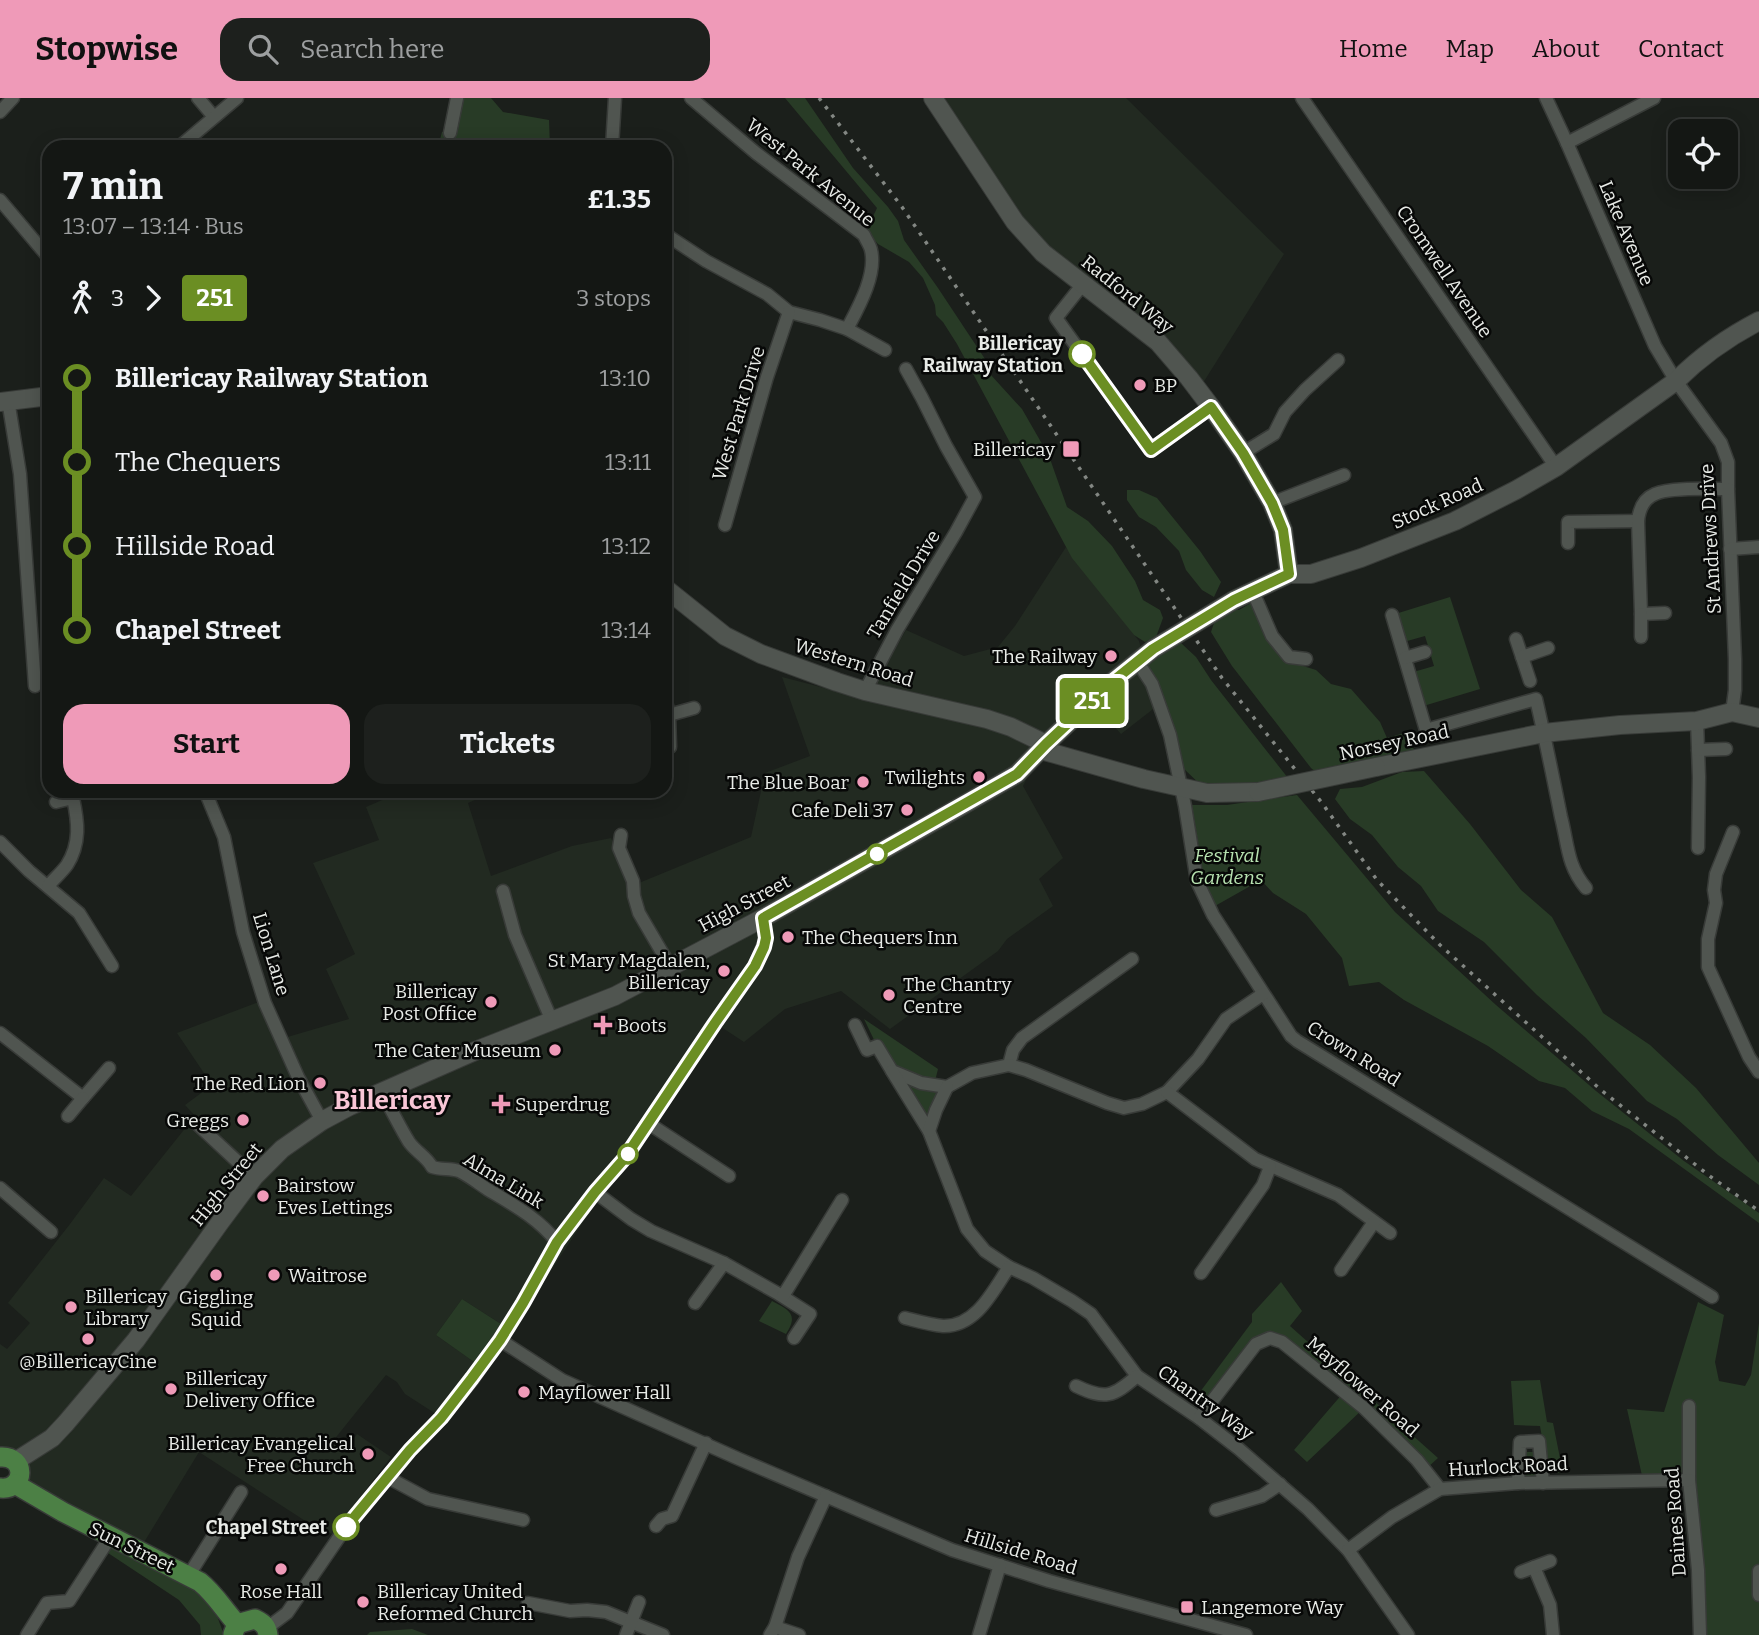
<!DOCTYPE html>
<html lang="en">
<head>
<meta charset="utf-8">
<style>
  body { margin:0; font-family:Bitter,serif; background:#1d201d; color:#f1f3f6; height:100vh; display:flex; flex-direction:column; font-size:26px; white-space:nowrap }
  * { box-sizing:border-box; margin:0 }
  p { font-size:23px; color:#9d9fa0 }
  .icon { flex:none; width:38px; height:38px; fill:none; stroke:currentColor; stroke-width:2; stroke-linecap:round; stroke-linejoin:round }
  .map { position:relative; flex:1; overflow:hidden }
  .drawer { position:absolute; left:42px; top:42px; width:630px; height:658px; display:flex; flex-direction:column; background:#141714; border-radius:21px; box-shadow:0 4px 18px #0003,0 0 0 2px #333634 }
  .drawer>* { flex:none }
  .badge { padding:0 14px; border-radius:5px; font-size:24px; line-height:46px }
  .tools { position:absolute; left:1668px; top:21px; display:grid; gap:14px }
  .tools a { display:grid; place-items:center; width:70px; height:70px; border-radius:14px; background:#141714; box-shadow:0 4px 18px #0003,0 0 0 2px #333634; font-size:35px }
  .map>.badge { position:absolute; translate:-50% -50%; box-shadow:0 0 0 4px #fff }
  .legs { display:flex; align-items:center; gap:10px; height:77px; padding:0 21px; font-size:23px }
  .legs p { margin-inline-start:auto }
  .summary { display:flex; align-items:center; justify-content:space-between; height:119px; padding:0 21px }
  h1 { font-size:38px; font-weight:700; line-height:52px }
  .cta { display:flex; gap:14px; margin-top:auto; padding:14px 21px }
  .cta a { flex:1; height:80px; border-radius:21px; background:#ef9ab8; color:#111; font-size:28px; font-weight:700; line-height:80px; text-align:center }
  .cta a+a { background:#1d201d; color:#f1f3f6 }
  ul { padding:0 21px; list-style:none }
  li { display:flex; align-items:center; gap:24px; height:84px; font-size:26px }
  li i { display:grid; place-items:center; width:10px; height:100%; margin:0 9px; background:currentColor }
  li i::after { content:''; width:18px; height:18px; margin:-9px; border:5px solid; border-radius:50%; background:#141714 }
  li p { margin-inline-start:auto }
  li:first-child i { background:linear-gradient(#0000 50%,currentColor 0) }
  li:last-child i { background:linear-gradient(currentColor 50%,#0000 0) }
  header { display:flex; align-items:center; gap:42px; box-sizing:border-box; height:98px; padding:0 35px; background:#ef9ab8; color:#111 }
  header strong { font-size:33px }
  nav { display:flex; gap:38px; margin-inline-start:auto; font-size:24px }
  .search { width:490px; height:63px; background:#1d201d; display:flex; align-items:center; gap:18px; box-sizing:border-box; padding:0 24px; border-radius:21px; color:#9d9fa0; font-size:26px }
  .map>svg:first-child { display:block }
  .built { fill:#222a21 }
  .green { fill:#283b26 }
  .lines { fill:none; stroke-linecap:round; stroke-linejoin:round }
  .street-casing { stroke:#383b38; stroke-width:15 }
  .secondary-casing { stroke:#383b38; stroke-width:20 }
  .primary-casing { stroke:#383b38; stroke-width:22 }
  .street { stroke:#505550; stroke-width:12 }
  .secondary { stroke:#505550; stroke-width:18 }
  .primary { stroke:#4c8045; stroke-width:19 }
  .rail { stroke:#838783; stroke-width:3.5; stroke-dasharray:3.5 7; stroke-linecap:butt }
  .secondary-bridge-casing { stroke:#383b38; stroke-width:20; stroke-linecap:butt }
  .secondary-bridge { stroke:#505550; stroke-width:18 }
  .line-1-casing { stroke:#fff; stroke-width:16 }
  .line-1 { stroke:#6b8e23; stroke-width:10 }
  .stop-1-dot { fill:#fff; stroke:#6b8e23; stroke-width:3.5 }
  .poi-dot { fill:#ef9ab8; stroke:#070807; stroke-width:2.5 }
  .labels { text-anchor:middle; stroke-width:5; stroke-linejoin:round; paint-order:stroke }
  .street-label { font-size:19px; fill:#e8ebe7; stroke:#070807 }
  .stop-label { font-size:19px; font-weight:bold; fill:#e8ebe7; stroke:#070807; text-anchor:end }
  .poi-label { font-size:19px; fill:#e8ebe7; stroke:#070807; text-anchor:start }
  .park-label { font-size:19px; font-style:italic; fill:#b8e3b1; stroke:#070807 }
  .district-label { font-size:26px; font-weight:bold; fill:#f8c6d6; stroke:#070807 }
</style>
</head>
<body>
<header>
<strong>Stopwise</strong>
<div class="search"><svg class="icon" aria-label="search" viewBox="0 0 24 24"><circle cx="10" cy="10" r="6"/><path d="M15 15l6 6"/></svg>Search here</div>
<nav><a>Home</a><a>Map</a><a>About</a><a>Contact</a></nav>
</header>
<div class="map">
<svg width="1759" height="1537" viewBox="0 0 1759 1537">
  <rect width="100%" height="100%" fill="#1b1f1b"/>
  <g class="built">
    <path d="M940,0h186l158,156 -81,129 -116,-96 -55,-57z"/>
    <path d="M1066,449l73,94 18,65 -36,28 -35,-38 -45,54 -18,36 40,72 -24,21 14,27 -46,33 -9,12 -108,78 -49,-38 -56,18 -41,33 -29,-19 -169,255 -32,56 -13,-10 -39,-25 -26,36 38,27 -38,52 -31,-20 -8,-12 -11,-7 -53,66 13,8 11,-15 34,23 -59,77 -22,-10 -111,-72 -56,92 -108,-57 -35,-37v-106l7,5 23,-26 -22,-20 62,-79 34,-46 27,18 64,-80 -10,-11 27,-20 -35,-52 92,-35 15,40 65,-19 -23,-50 29,-15 -42,-91 66,-23 -13,-33 37,-16h72l2,8 -9,4 23,73 81,-30 39,-8 23,47 117,-48 14,-64 45,-17 -28,-79 85,22 39,-69 58,26 34,-9 17,-21z"/>
  </g>
  <g class="green">
    <path d="M457,0h34l12,14 46,8 1,27h-112l4,-15h8z"/>
    <path d="M785,0h20l48,70 35,39 10,14 6,19 34,48 47,71 5,15 32,35 27,47 18,51 21,14 24,25 23,35 8,19 17,10 3,8 -7,19 -11,5 -11,-7 -62,-77 -115,-214 -14,-22 -7,-7 -1,-10 -12,-27 -14,-16 -31,-18 -12,-13 11,-23z"/>
    <path d="M1127,392h12l18,8 43,53 21,31 -7,15 -12,-7 -16,-20 -7,-19 -23,-24 -17,-10 -12,-17z"/>
    <path d="M1450,499l30,92 -60,18 -10,-34 24,-7 -9,-30 -25,7 -8,-28z"/>
    <path d="M1256,502l16,36 28,29 16,5 15,14 20,5 29,33 7,16 17,-5 11,18 -97,23 -7,-6 -79,-102 -21,-34 5,-15 9,-9 14,2z"/>
    <path d="M1181,545l15,14 15,23 77,98 -37,14 -45,-2 -24,-23 -38,-108 21,-11z"/>
    <path d="M1424,673l46,53 51,66 31,27 51,96 47,32 46,43 63,75v22l-41,-30 -41,-36 -30,-18 -61,-63 -49,-43 -53,-53 -46,-31 -17,-25 -23,-19 -26,-32 -22,-16 -15,-20 5,-10 22,-2 40,-15z"/>
    <path d="M1297,697l98,117 101,93 100,86 88,70 75,52v10l-130,-94 -37,-18 -27,-23 -26,-7 -51,-35 -84,-46 -25,-18 -30,4 -7,-28 -36,-44 -33,-21 -12,-13 -46,26 -10,-21 -13,-80h35z"/>
    <path d="M864,921l74,50 -4,16 13,2 -18,44 -52,-85z"/>
    <path d="M1281,1184l21,29 -12,15 148,132 -12,11 -62,-61 -57,54 -13,-12 50,-58 -61,-50 -27,2 -48,60 -11,-8 55,-74v-8z"/>
    <path d="M462,1201l39,25 -27,38 -38,-27z"/>
    <path d="M772,1203c17,9 27,13 14,33l-27,-13z"/>
    <path d="M1698,1204l26,13 -9,47 4,19 26,5 6,-11 8,-52v312h-59l-11,-155h-46l-16,-71 37,3z"/>
    <path d="M1540,1282l7,42 6,1 10,50h-15l-8,-47 -26,-1 -3,-44z"/>
    <path d="M1520,1354h20l3,31h-25z"/>
    <path d="M105,1447l82,38 25,19 12,33h-23l-1,-10 -21,-25 -77,-51z"/>
    <path d="M412,1531l16,6h-61l3,-3z"/>
  </g>
  <g class="lines">
    <defs>
      <g id="street">
        <path d="M198,0l16,19"/>
        <path d="M691,0l65,55 108,82c2,5 6,10 7,15 6,25 -13,58 -24,79"/>
        <path d="M1302,0l254,369"/>
        <path d="M1546,0l21,45 88,203 21,35 45,62 7,19v27l7,170v31l-3,22"/>
        <path d="M0,14l13,-14"/>
        <path d="M450,35l7,-35"/>
        <path d="M1567,45l87,-45"/>
        <path d="M179,49l58,-49"/>
        <path d="M612,49l3,-49"/>
        <path d="M0,102l49,58"/>
        <path d="M665,136l41,27 61,33 22,18 31,8 27,9 38,21"/>
        <path d="M1083,186l-27,34 95,132 60,-43"/>
        <path d="M8,302l12,74 15,212"/>
        <path d="M1243,355l31,-19 11,-22 20,-22 33,-30"/>
        <path d="M1272,405l72,-28"/>
        <path d="M725,427l42,-148 22,-65"/>
        <path d="M1568,445v-21l70,-1"/>
        <path d="M1730,451l29,-2"/>
        <path d="M1253,494l19,44 17,21 17,2"/>
        <path d="M1665,515l-24,1 -3,-93c1,-11 5,-22 17,-27 15,-7 54,-5 73,-5"/>
        <path d="M1641,516v23"/>
        <path d="M1392,517l34,115 110,-31c9,39 17,78 25,118 7,27 6,49 25,71"/>
        <path d="M1516,541l14,42"/>
        <path d="M1522,559l26,-9"/>
        <path d="M1405,560l20,-6"/>
        <path d="M1137,563l15,23 18,51 15,71 12,75 16,34 78,121 6,5 415,256"/>
        <path d="M865,593l32,-61 59,-98 19,-35 -29,-51 -24,-48 -16,-29"/>
        <path d="M665,599l4,18 1,32"/>
        <path d="M669,617l25,-7"/>
        <path d="M1697,623l2,56 -1,71"/>
        <path d="M1698,652l28,-1"/>
        <path d="M205,693l19,46 19,95 22,71 33,74 24,44"/>
        <path d="M1733,734l-17,42 -2,16 2,13 -8,36v28l41,90 10,15"/>
        <path d="M621,737l-2,13 14,33 1,15 5,17 31,53"/>
        <path d="M0,744l29,29 50,42 33,53"/>
        <path d="M48,788c6,-7 14,-14 19,-21 14,-22 11,-44 6,-67l-17,4"/>
        <path d="M503,793l12,44 37,86"/>
        <path d="M855,927l12,25 10,-4 15,25 29,12 26,4"/>
        <path d="M0,935l83,65 26,-30"/>
        <path d="M1009,967l4,-15 9,-12 110,-79"/>
        <path d="M892,973l37,60 38,98 18,22 24,16 24,11 39,23 19,13 46,62 62,42 40,31 69,60 40,41 60,85"/>
        <path d="M947,989l25,-14 37,-8 17,5 81,33 17,5 18,-4 25,-12 31,-33 28,-40 37,-25"/>
        <path d="M381,994c10,16 18,34 28,50 7,10 18,15 23,25 9,3 18,1 27,4 10,5 19,12 28,18 25,15 51,29 70,53"/>
        <path d="M1167,994l88,67 83,36 52,38"/>
        <path d="M68,1018l15,-18"/>
        <path d="M196,1025l58,54"/>
        <path d="M648,1025l81,53"/>
        <path d="M929,1033l7,-21 11,-23"/>
        <path d="M0,1090l51,44"/>
        <path d="M595,1094l36,27 20,12 73,32 53,30 33,21 -16,24"/>
        <path d="M1341,1172l33,-48"/>
        <path d="M1201,1175l62,-88 7,-18"/>
        <path d="M783,1198l59,-96"/>
        <path d="M695,1205l29,-40"/>
        <path d="M905,1220c12,3 25,7 38,8 33,1 50,-35 66,-59"/>
        <path d="M500,1242l62,40 177,79 213,91 97,31 197,54"/>
        <path d="M1076,1288c29,14 37,11 61,-10"/>
        <path d="M1689,1308v74l9,90 2,65"/>
        <path d="M1199,1320l57,-74 14,-6 12,4 82,66 53,52 23,29"/>
        <path d="M387,1379l41,22 95,21"/>
        <path d="M1518,1385l2,-41 19,-1 4,42"/>
        <path d="M1216,1412l46,-14 18,-12"/>
        <path d="M656,1428l6,-7 10,-3 34,-73"/>
        <path d="M1348,1452l44,-33 48,-28 78,-6 171,-3"/>
        <path d="M1534,1469l16,38 3,30"/>
        <path d="M1759,1473v24"/>
        <path d="M1521,1474l29,-11"/>
        <path d="M189,1477l52,-83"/>
        <path d="M528,1505l42,8 17,-1 19,2 57,23"/>
        <path d="M775,1529l24,8"/>
        <path d="M267,1530l20,-15 59,-86 64,-77 31,-32 32,-39 50,-76 34,-61 38,-50 29,-33 91,-136 40,-57 11,-28 -3,-20"/>
        <path d="M27,1537l20,-32 22,-2 42,-65"/>
        <path d="M626,1537l13,-33"/>
        <path d="M770,1537l5,-8 23,-70 28,-61"/>
        <path d="M979,1537l21,-70"/>
      </g>
      <g id="secondary">
        <path d="M933,0l82,124 28,31 115,89 31,36 22,29 32,46 29,50 11,27 6,44"/>
        <path d="M0,304l49,-6"/>
        <path d="M665,490l60,48 36,18 76,28 28,9 122,28 24,8 35,17"/>
        <path d="M1234,502l55,-26h22l50,-16 94,-37 61,-31 40,-23 120,-86c25,-25 52,-44 83,-60"/>
        <path d="M1041,652l103,29 63,14 51,-1"/>
        <path d="M1376,669l168,-34 76,-8 77,-4 35,-9 27,6"/>
        <path d="M16,1363l36,-23 14,-15 70,-83 85,-119 33,-44 28,-28 40,-28 28,-15 125,-55 140,-55 148,-78 202,-114 52,-30 29,-30 66,-62 41,-33"/>
      </g>
      <g id="primary">
        <path d="M0,1359c27,-2 26,34 0,31"/>
        <path d="M15,1386l48,28 137,70c15,12 24,28 37,42"/>
        <path d="M233,1536l4,-10 18,-5c8,4 12,7 13,16"/>
      </g>
    </defs>
    <use href="#street" class="street-casing"/>
    <use href="#secondary" class="secondary-casing"/>
    <use href="#primary" class="primary-casing"/>
    <use href="#street" class="street"/>
    <use href="#secondary" class="secondary"/>
    <use href="#primary" class="primary"/>
    <path class="rail" d="M819,0l83,109 320,471 100,125 55,77 63,65 161,145 110,87 48,34"/>
    <defs>
      <g id="secondary-bridge">
        <path d="M1153,551l81,-49"/>
        <path d="M1258,694l118,-25"/>
      </g>
    </defs>
    <use href="#secondary-bridge" class="secondary-bridge-casing"/>
    <use href="#secondary-bridge" class="secondary-bridge"/>
  </g>
  <g class="lines">
    <defs>
      <path id="line-1" d="M346,1429l64,-77 31,-32 31,-40 28,-38 23,-37 34,-61 38,-50 29,-33 91,-136 40,-57 9,-19 2,-9 -3,-20 254,-144 29,-30 66,-62 41,-33 81,-49 55,-26 -6,-44 -11,-27 -29,-50 -32,-46 -60,43 -69,-96"/>
    </defs>
    <use href="#line-1" class="line-1-casing"/>
    <use href="#line-1" class="line-1"/>
  </g>
  <g class="stop-1-dot">
    <circle cx="1082" cy="256" r="12"/>
    <circle cx="877" cy="756" r="9"/>
    <circle cx="628" cy="1056" r="9"/>
    <circle cx="346" cy="1429" r="12"/>
  </g>
  <g class="poi-dot">
    <circle cx="1140" cy="287" r="7"/>
    <rect x="1062" y="342" width="18" height="18" rx="3.5"/>
    <circle cx="1111" cy="558" r="7"/>
    <circle cx="979" cy="679" r="7"/>
    <circle cx="863" cy="684" r="7"/>
    <circle cx="907" cy="712" r="7"/>
    <circle cx="788" cy="839" r="7"/>
    <circle cx="724" cy="873" r="7"/>
    <circle cx="889" cy="897" r="7"/>
    <circle cx="491" cy="904" r="7"/>
    <path d="M599.5 916.5h7v7h7v7h-7v7h-7v-7h-7v-7h7z"/>
    <circle cx="555" cy="952" r="7"/>
    <circle cx="320" cy="985" r="7"/>
    <path d="M497.5 995.5h7v7h7v7h-7v7h-7v-7h-7v-7h7z"/>
    <circle cx="243" cy="1022" r="7"/>
    <circle cx="263" cy="1098" r="7"/>
    <circle cx="216" cy="1177" r="7"/>
    <circle cx="274" cy="1177" r="7"/>
    <circle cx="71" cy="1209" r="7"/>
    <circle cx="88" cy="1241" r="7"/>
    <circle cx="171" cy="1291" r="7"/>
    <circle cx="524" cy="1294" r="7"/>
    <circle cx="368" cy="1356" r="7"/>
    <circle cx="281" cy="1471" r="7"/>
    <circle cx="363" cy="1504" r="7"/>
    <rect x="1180" y="1502" width="14" height="14" rx="3.5"/>
  </g>
  <g class="labels">
    <g class="street-label">
      <text transform="translate(811 74) rotate(39)" y="7">West Park Avenue</text>
      <text transform="translate(1627 135) rotate(67)" y="7">Lake Avenue</text>
      <text transform="translate(1445 173) rotate(56)" y="7">Cromwell Avenue</text>
      <text transform="translate(1128 196) rotate(39)" y="7">Radford Way</text>
      <text transform="translate(738 315) rotate(-73)" y="7">West Park Drive</text>
      <text transform="translate(1437 405) rotate(-24)" y="7">Stock Road</text>
      <text transform="translate(1710 441) rotate(-93)" y="7">St Andrews Drive</text>
      <text transform="translate(903 486) rotate(-59)" y="7">Tanfield Drive</text>
      <text transform="translate(854 564) rotate(17)" y="7">Western Road</text>
      <text transform="translate(1394 644) rotate(-12)" y="7">Norsey Road</text>
      <text transform="translate(744 805) rotate(-28)" y="7">High Street</text>
      <text transform="translate(272 856) rotate(73)" y="7">Lion Lane</text>
      <text transform="translate(1354 955) rotate(32)" y="7">Crown Road</text>
      <text transform="translate(504 1082) rotate(31)" y="7">Alma Link</text>
      <text transform="translate(226 1086) rotate(-51)" y="7">High Street</text>
      <text transform="translate(1363 1288) rotate(41)" y="7">Mayflower Road</text>
      <text transform="translate(1206 1304) rotate(36)" y="7">Chantry Way</text>
      <text transform="translate(1508 1368) rotate(-3)" y="7">Hurlock Road</text>
      <text transform="translate(1675 1424) rotate(-94)" y="7">Daines Road</text>
      <text transform="translate(132 1449) rotate(26)" y="7">Sun Street</text>
      <text transform="translate(1021 1453) rotate(17)" y="7">Hillside Road</text>
    </g>
    <g class="stop-label">
      <text x="1063" y="252">Billericay<tspan x="1063" dy="22">Railway Station</tspan></text>
      <text x="327" y="1436">Chapel Street</text>
    </g>
    <g class="poi-label">
      <text x="1154" y="294">BP</text>
      <text x="1055" y="358" text-anchor="end">Billericay</text>
      <text x="1097" y="565" text-anchor="end">The Railway</text>
      <text x="965" y="686" text-anchor="end">Twilights</text>
      <text x="849" y="691" text-anchor="end">The Blue Boar</text>
      <text x="893" y="719" text-anchor="end">Cafe Deli 37</text>
      <text x="802" y="846">The Chequers Inn</text>
      <text x="710" y="869" text-anchor="end">St Mary Magdalen,<tspan x="710" dy="22">Billericay</tspan></text>
      <text x="903" y="893">The Chantry<tspan x="903" dy="22">Centre</tspan></text>
      <text x="477" y="900" text-anchor="end">Billericay<tspan x="477" dy="22">Post Office</tspan></text>
      <text x="617" y="934">Boots</text>
      <text x="541" y="959" text-anchor="end">The Cater Museum</text>
      <text x="306" y="992" text-anchor="end">The Red Lion</text>
      <text x="515" y="1013">Superdrug</text>
      <text x="229" y="1029" text-anchor="end">Greggs</text>
      <text x="277" y="1094">Bairstow<tspan x="277" dy="22">Eves Lettings</tspan></text>
      <text x="288" y="1184">Waitrose</text>
      <text x="85" y="1205">Billericay<tspan x="85" dy="22">Library</tspan></text>
      <text x="216" y="1206" text-anchor="middle">Giggling<tspan x="216" dy="22">Squid</tspan></text>
      <text x="88" y="1270" text-anchor="middle">@BillericayCine</text>
      <text x="185" y="1287">Billericay<tspan x="185" dy="22">Delivery Office</tspan></text>
      <text x="538" y="1301">Mayflower Hall</text>
      <text x="354" y="1352" text-anchor="end">Billericay Evangelical<tspan x="354" dy="22">Free Church</tspan></text>
      <text x="281" y="1500" text-anchor="middle">Rose Hall</text>
      <text x="377" y="1500">Billericay United<tspan x="377" dy="22">Reformed Church</tspan></text>
      <text x="1201" y="1516">Langemore Way</text>
    </g>
    <g class="park-label">
      <text x="1227" y="764">Festival<tspan x="1227" dy="22">Gardens</tspan></text>
    </g>
    <g class="district-label">
      <text x="392" y="1011">Billericay</text>
    </g>
  </g>
</svg>
<div class="tools">
<a><svg class="icon" aria-label="locate" viewBox="0 0 24 24"><circle cx="12" cy="12" r="6"/><path d="M12 2v4M12 18v4M2 12h4M18 12h4"/></svg></a>
</div>
<b class="badge" style="left:1092px;top:603px;background:#6b8e23;color:#fff">251</b>
<section class="drawer">
<div class="summary"><div><h1>7 min</h1><p>13:07 – 13:14 · Bus</p></div><b>£1.35</b></div>
<div class="legs"><svg class="icon" aria-label="walk" viewBox="0 0 24 24"><circle cx="13" cy="4" r="2"/><path d="M13 8l-2 6 4 7M11 14l-3 7M7 12l3-4h3l4 4"/></svg>3<svg class="icon" aria-label="forward" viewBox="0 0 24 24"><path d="M9 5l7 7-7 7"/></svg><b class="badge" style="background:#6b8e23;color:#fff">251</b><p>3 stops</p></div>
<ul>
<li><i style="color:#6b8e23"></i><b>Billericay Railway Station</b><p>13:10</p></li>
<li><i style="color:#6b8e23"></i><span>The Chequers</span><p>13:11</p></li>
<li><i style="color:#6b8e23"></i><span>Hillside Road</span><p>13:12</p></li>
<li><i style="color:#6b8e23"></i><b>Chapel Street</b><p>13:14</p></li>
</ul>
<div class="cta"><a>Start</a><a>Tickets</a></div>
</section>
</div>
</body>
</html>
